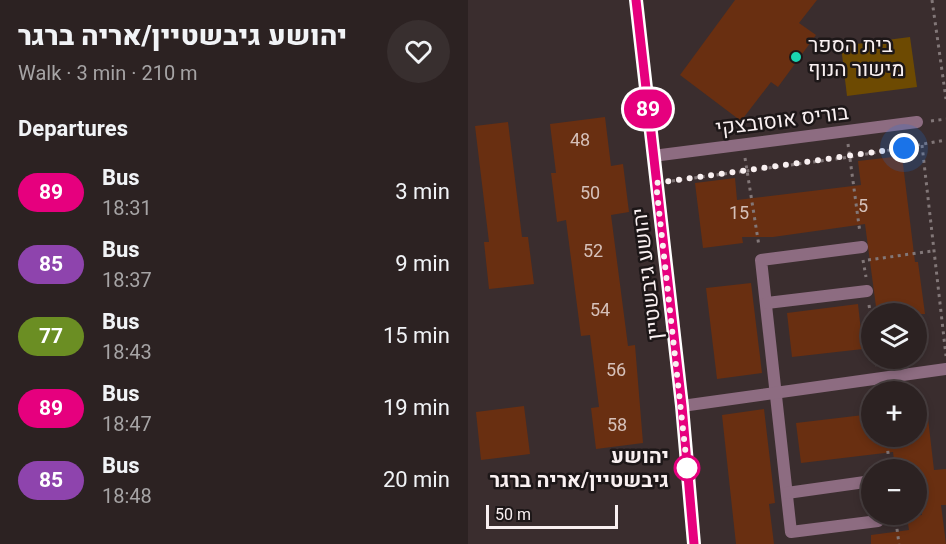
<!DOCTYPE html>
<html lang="en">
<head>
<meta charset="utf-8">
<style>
  body { margin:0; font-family:Georgia,Heebo,serif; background:#382f2f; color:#f1f3f6; height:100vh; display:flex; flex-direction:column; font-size:22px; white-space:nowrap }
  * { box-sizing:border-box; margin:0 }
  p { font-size:20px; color:#a6a4a5 }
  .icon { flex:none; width:33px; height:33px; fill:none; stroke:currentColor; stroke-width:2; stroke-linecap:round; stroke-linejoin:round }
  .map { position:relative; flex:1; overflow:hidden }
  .side { display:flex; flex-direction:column; background:#2c2222; width:468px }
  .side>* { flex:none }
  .badge { padding:0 12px; border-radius:20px; font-size:21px; line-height:39px }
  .controls { position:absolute; left:393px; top:303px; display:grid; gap:12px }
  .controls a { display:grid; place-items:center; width:66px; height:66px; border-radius:50%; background:#2c2222; box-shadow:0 3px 9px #0003,0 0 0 2px #483f40; font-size:30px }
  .scale { position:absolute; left:18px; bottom:15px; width:132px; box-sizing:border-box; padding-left:6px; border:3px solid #f9f0f1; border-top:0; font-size:16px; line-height:21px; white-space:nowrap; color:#f9f0f1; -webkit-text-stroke:4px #1d1718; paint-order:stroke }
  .you { position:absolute; width:30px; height:30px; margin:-15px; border:4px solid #fff; border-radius:50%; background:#1a73e8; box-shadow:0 0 0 9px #1a73e833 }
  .map>.badge { position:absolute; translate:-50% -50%; box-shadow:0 0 0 3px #fff }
  h2 { padding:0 18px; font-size:22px; line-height:54px }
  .round { display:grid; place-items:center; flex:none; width:63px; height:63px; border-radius:32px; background:#382f2f }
  .overview { display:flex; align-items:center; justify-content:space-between; height:102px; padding:0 18px }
  h1 { font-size:28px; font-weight:800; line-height:45px }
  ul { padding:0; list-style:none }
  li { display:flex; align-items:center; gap:18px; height:72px; padding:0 18px }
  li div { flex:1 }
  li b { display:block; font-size:22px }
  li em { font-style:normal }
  li .badge { min-width:66px; font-weight:700; text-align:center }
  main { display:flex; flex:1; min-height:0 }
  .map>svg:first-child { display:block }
  .green { fill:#6d4a02 }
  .building { fill:#692f11 }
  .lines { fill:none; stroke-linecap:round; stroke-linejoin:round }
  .path { stroke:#827778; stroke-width:3; stroke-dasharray:3 4.5; stroke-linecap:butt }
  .street { stroke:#8d6c81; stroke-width:12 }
  .line-casing { stroke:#fff; stroke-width:14 }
  .line { stroke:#e6007e; stroke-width:9 }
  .walk { stroke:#f9f0f1; stroke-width:6; stroke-dasharray:0 10.8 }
  .poi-dot { fill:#1ad5b2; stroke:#1d1718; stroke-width:2 }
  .stop-dot { fill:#fff; stroke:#e6007e; stroke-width:3 }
  .labels { text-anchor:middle; stroke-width:5; stroke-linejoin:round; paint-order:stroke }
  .number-label { font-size:18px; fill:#d5c0b9 }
  .poi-label { font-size:21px; fill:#f9f0f1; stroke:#1d1718; text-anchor:start }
  .street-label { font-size:21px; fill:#f9f0f1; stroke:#1d1718 }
  .stop-label { font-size:21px; font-weight:bold; fill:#f9f0f1; stroke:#1d1718; text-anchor:end }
</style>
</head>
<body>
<main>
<section class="side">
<div class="overview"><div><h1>יהושע גיבשטיין/אריה ברגר</h1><p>Walk · 3 min · 210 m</p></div><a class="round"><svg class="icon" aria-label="heart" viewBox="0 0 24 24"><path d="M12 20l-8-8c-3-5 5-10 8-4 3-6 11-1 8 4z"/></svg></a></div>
<h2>Departures</h2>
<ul>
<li><span class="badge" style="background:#e6007e;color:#fff">89</span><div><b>Bus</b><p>18:31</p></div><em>3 min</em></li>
<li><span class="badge" style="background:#8e44ad;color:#fff">85</span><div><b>Bus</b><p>18:37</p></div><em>9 min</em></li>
<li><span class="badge" style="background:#6b8e23;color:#fff">77</span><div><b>Bus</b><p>18:43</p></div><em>15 min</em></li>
<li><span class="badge" style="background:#e6007e;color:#fff">89</span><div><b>Bus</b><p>18:47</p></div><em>19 min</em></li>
<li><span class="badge" style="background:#8e44ad;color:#fff">85</span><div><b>Bus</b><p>18:48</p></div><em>20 min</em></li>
</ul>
</section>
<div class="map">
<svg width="478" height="544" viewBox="0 0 478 544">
  <rect width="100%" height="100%" fill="#3a2d2e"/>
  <path class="green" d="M442,37l7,50 -70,9 -6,-50z"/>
  <g class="building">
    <path d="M267,0h82l-18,23 17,12 -38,52 -7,-5 -30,39 -61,-46z"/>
    <path d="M137,117l6,49 12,-2 6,48 -18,3 17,131 7,-1 8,98 -47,6 -5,-41 8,-1 -9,-72 -9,1 -15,-116 -9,2 -6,-49h5l-6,-49z"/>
    <path d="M40,122l14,115h6l6,47 -45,5 -5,-47h5l-14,-116z"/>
    <path d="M434,156l13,106h3l7,52h-48l-12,-90 -92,13h-31l1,6 -40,5 -8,-65 40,-5 2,22 124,-15 -3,-24z"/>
    <path d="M283,283l11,90 -45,6 -11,-91z"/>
    <path d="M390,304l5,45 -71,8 -5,-44z"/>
    <path d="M448,401h10l8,69 12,-1v36h-5l5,39h-75v-9l38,-5 -2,-13 15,-2 -6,-50 -21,3 -2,-16 -92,11 -5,-40 76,-9v22h44z"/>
    <path d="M56,406l6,48 -49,6 -5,-48z"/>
    <path d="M296,409l11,94 -6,1 5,40h-38l-14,-129z"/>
  </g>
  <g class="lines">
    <g class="path">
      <path d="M464,0l14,99"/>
      <path d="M463,121l15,-2"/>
      <path d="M380,144l12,89"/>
      <path d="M454,145l24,211"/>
      <path d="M277,158l14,88"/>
      <path d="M204,181l178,-24 96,-17"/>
      <path d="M395,260l3,17"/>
      <path d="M400,260l64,-9"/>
      <path d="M401,305l3,19"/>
      <path d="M408,358l1,8"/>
      <path d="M418,436l4,34"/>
      <path d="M427,514l4,30"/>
    </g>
    <g class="street">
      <path d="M168,0l46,406 12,138"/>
      <path d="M185,156l264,-34"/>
      <path d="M394,247l-101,13 30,272 87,-11"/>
      <path d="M299,303l100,-12"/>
      <path d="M214,406l264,-37"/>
      <path d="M319,493l85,-12"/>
    </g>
  </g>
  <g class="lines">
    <defs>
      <path id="line" d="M168,0l46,406 12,138"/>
    </defs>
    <use href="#line" class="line-casing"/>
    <use href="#line" class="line"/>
    <path class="walk" d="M219,468l1,7 -32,-292 248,-35"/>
  </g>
  <circle class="poi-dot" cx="328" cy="57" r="6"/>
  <circle class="stop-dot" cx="219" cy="468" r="12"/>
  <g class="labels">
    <g class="number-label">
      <text x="112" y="146">48</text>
      <text x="122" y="199">50</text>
      <text x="395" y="212">5</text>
      <text x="271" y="219">15</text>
      <text x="125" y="257">52</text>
      <text x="132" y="316">54</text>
      <text x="148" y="376">56</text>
      <text x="149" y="431">58</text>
    </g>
    <g class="poi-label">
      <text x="340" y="52">בית הספר<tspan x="340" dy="24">מישור הנוף</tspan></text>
    </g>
    <g class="street-label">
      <text transform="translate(314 120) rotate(-7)" y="7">בוריס אוסובצקי</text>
      <text transform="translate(179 274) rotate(-97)" y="7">יהושע גיבשטיין</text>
    </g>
    <g class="stop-label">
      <text x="201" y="463">יהושע<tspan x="201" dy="24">גיבשטיין/אריה ברגר</tspan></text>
    </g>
  </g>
</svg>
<div class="controls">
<a><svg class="icon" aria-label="layers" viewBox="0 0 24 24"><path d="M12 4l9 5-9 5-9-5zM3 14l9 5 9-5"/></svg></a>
<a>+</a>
<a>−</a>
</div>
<div class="scale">50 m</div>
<div class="you" style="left:436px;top:148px"></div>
<b class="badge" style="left:180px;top:109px;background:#e6007e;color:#fff">89</b>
</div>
</main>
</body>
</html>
